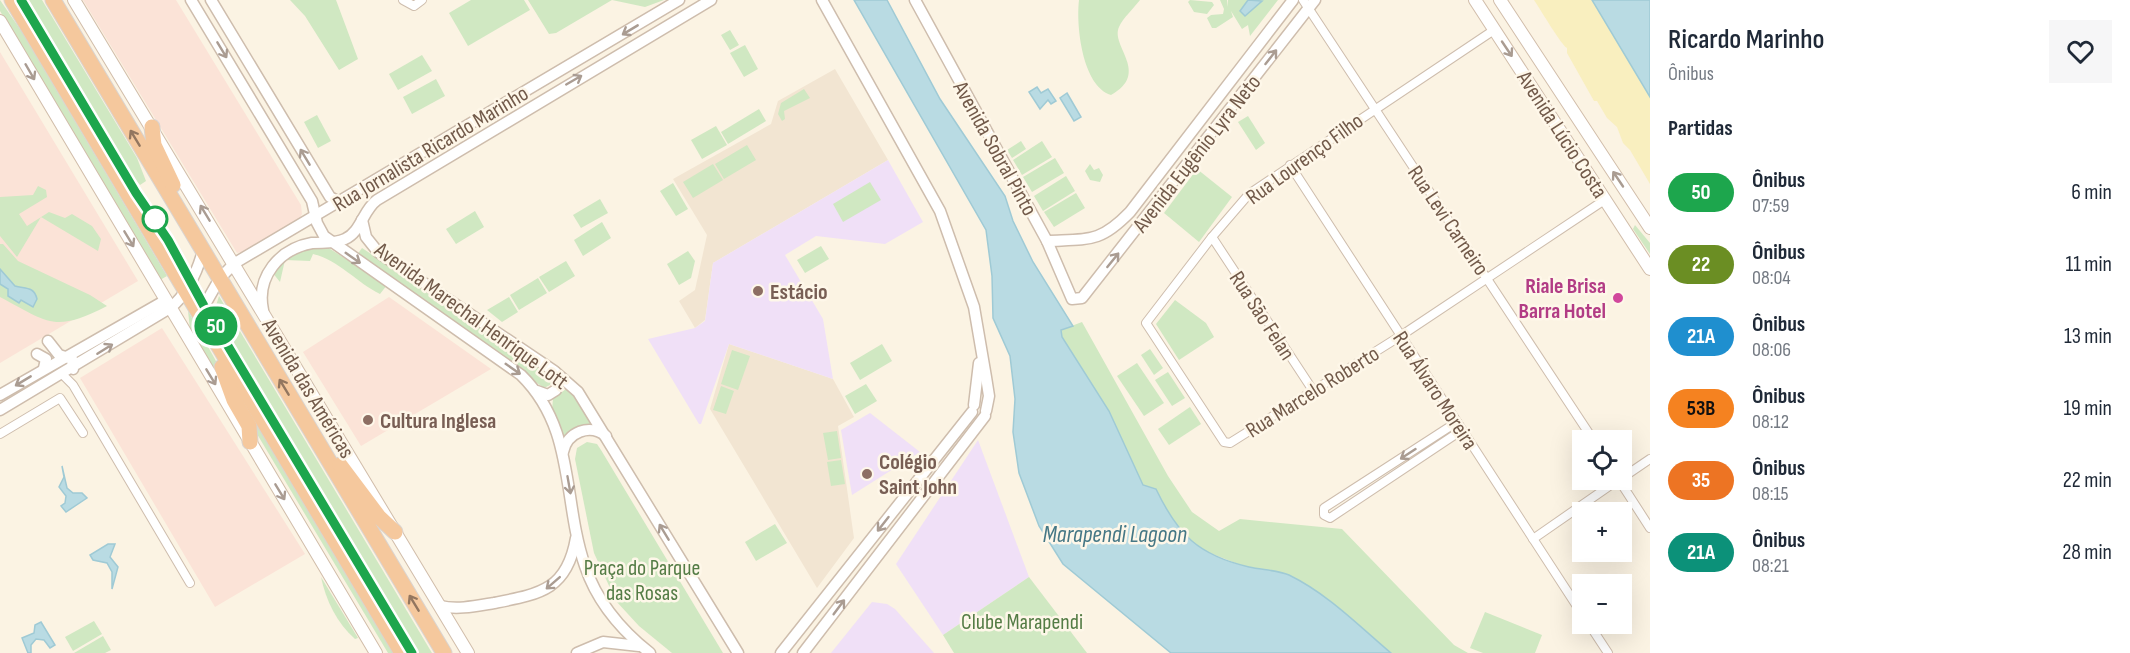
<!DOCTYPE html>
<html lang="pt">
<head>
<meta charset="utf-8">
<style>
  body { margin:0; font-family:"Sofia Sans Condensed",sans-serif; background:#f6f6f7; color:#1f2937; height:100vh; display:flex; flex-direction:column; font-size:22px; white-space:nowrap }
  * { box-sizing:border-box; margin:0 }
  p { font-size:20px; color:#747a83 }
  .icon { flex:none; width:33px; height:33px; fill:none; stroke:currentColor; stroke-width:2; stroke-linecap:round; stroke-linejoin:round }
  .map { position:relative; flex:1; overflow:hidden }
  .drawer { display:flex; flex-direction:column; background:#fff; width:480px }
  .drawer>* { flex:none }
  .badge { padding:0 12px; border-radius:20px; font-size:21px; line-height:39px }
  .fabs { position:absolute; left:1572px; top:430px; display:grid; gap:12px }
  .fabs a { display:grid; place-items:center; width:60px; height:60px; border-radius:0px; background:#fff; box-shadow:0 6px 24px #0002; font-size:30px }
  .map>.badge { position:absolute; translate:-50% -50%; box-shadow:0 0 0 3px #fff }
  h2 { padding:0 18px; font-size:22px; line-height:54px }
  .round { display:grid; place-items:center; flex:none; width:63px; height:63px; border-radius:0px; background:#f6f6f7 }
  .headline { display:flex; align-items:center; justify-content:space-between; height:102px; padding:0 18px }
  h1 { font-size:28px; font-weight:600; line-height:45px }
  ul { padding:0; list-style:none }
  li { display:flex; align-items:center; gap:18px; height:72px; padding:0 18px }
  li div { flex:1 }
  li b { display:block; font-size:22px }
  li em { font-style:normal }
  li .badge { min-width:66px; font-weight:700; text-align:center }
  main { display:flex; flex:1; min-height:0 }
  .map>svg:first-child { display:block }
  .residential { fill:#f2e5d2 }
  .commercial { fill:#fbe3d7 }
  .education { fill:#f0e0f7 }
  .green { fill:#d0e8c2 }
  .sand { fill:#f9efbf }
  .water { fill:#b9dbe3; stroke:#9fcad5; stroke-width:1.5 }
  .lines { fill:none; stroke-linecap:round; stroke-linejoin:round }
  .minor-casing { stroke:#cebdad; stroke-width:10 }
  .tertiary-casing { stroke:#cebdad; stroke-width:13 }
  .secondary-casing { stroke:#d1bdaa; stroke-width:14 }
  .trunk-casing { stroke:#dad4d0; stroke-width:17 }
  .minor { stroke:#fff; stroke-width:8 }
  .tertiary { stroke:#fff; stroke-width:10 }
  .secondary { stroke:#fff; stroke-width:12 }
  .trunk { stroke:#f5c89d; stroke-width:15 }
  .oneway { stroke:#aa9c92 }
  .oneway2 { stroke:#93765f }
  .line-casing { stroke:#fff; stroke-width:14 }
  .line { stroke:#1da64d; stroke-width:9 }
  .stop-dot { fill:#fff; stroke:#1da64d; stroke-width:3 }
  .education-dot { fill:#8d6e63; stroke:#fef7e9; stroke-width:2 }
  .hotel-dot { fill:#d1479c; stroke:#fef7e9; stroke-width:2 }
  .labels { text-anchor:middle; stroke-width:5; stroke-linejoin:round; paint-order:stroke }
  .street-label { font-size:22px; fill:#725a4a; stroke:#fef7e9 }
  .hotel-label { font-size:22px; font-weight:bold; fill:#b23c85; stroke:#fef7e9; text-anchor:end }
  .education-label { font-size:22px; font-weight:bold; fill:#785e54; stroke:#fef7e9; text-anchor:start }
  .park-label { font-size:22px; fill:#547c45; stroke:#fef7e9 }
  .water-label { font-size:24px; font-style:italic; fill:#457785; stroke:#fef7e9 }
</style>
</head>
<body>
<main>
<div class="map">
<svg width="1650" height="653" viewBox="0 0 1650 653">
  <rect width="100%" height="100%" fill="#fbf3e3"/>
  <g class="residential">
    <path d="M835,69l53,91 -175,103 -8,57 -10,8 -16,-27 16,-11 12,-55 -34,-56 98,-55 7,-23z"/>
    <path d="M729,344l104,35 21,38 -16,9 16,112 -37,50 -107,-179z"/>
  </g>
  <g class="commercial">
    <path d="M83,0h93l125,205 1,9 -2,4 -51,32 -12,3z"/>
    <path d="M0,52l138,229 -138,82z"/>
    <path d="M389,297l102,72 -130,77 -58,-94z"/>
    <path d="M162,328l143,226 -90,53 -135,-229z"/>
  </g>
  <g class="education">
    <path d="M888,160l35,62 -38,22 -69,-8 -31,19 38,64 10,60 -104,-35 -28,80h-2l-51,-85 47,-11 10,-7 8,-58z"/>
    <path d="M870,413l50,39 -68,43 -11,-65z"/>
    <path d="M978,440l51,137 -86,58 -47,-71z"/>
    <path d="M872,602l15,2 8,5 39,44h-103z"/>
  </g>
  <g class="green">
    <path d="M0,0l22,32 145,244 -7,4 -160,-269z"/>
    <path d="M25,0h17l95,158 9,23 -6,4 -15,-17z"/>
    <path d="M290,0h46l22,59 -19,11 -34,-54z"/>
    <path d="M471,0h53l6,10 -62,36 -19,-33z"/>
    <path d="M528,0h136l-19,7 -33,-7 -56,33 -7,1z"/>
    <path d="M1079,0h61c-6,8 -17,18 -21,27 -9,19 32,46 -8,68 -29,-9 -35,-70 -32,-95z"/>
    <path d="M1190,0l22,2 2,3 -7,9 -13,-2 -6,-10z"/>
    <path d="M1220,0h7l1,7v-7h50l-28,36 -2,-11 -6,4 -11,-18 2,6 -17,11h-4l-5,-10 4,-3 12,-1 1,-5z"/>
    <path d="M730,30l9,15 -9,5 -9,-15z"/>
    <path d="M745,45l13,24 -14,8 -14,-24z"/>
    <path d="M422,55l10,16 -34,19 -9,-16z"/>
    <path d="M436,79l9,17 -33,18 -9,-17z"/>
    <path d="M804,89l6,9 -26,13 1,8 -3,2 -4,-7 3,-11z"/>
    <path d="M759,109l7,12 -38,23 -7,-12z"/>
    <path d="M317,115l14,26 -13,7 -14,-26z"/>
    <path d="M1248,116l17,27 -9,7 -18,-28z"/>
    <path d="M716,126l11,19 -25,14 -11,-19z"/>
    <path d="M1021,141l5,8 -14,9 -5,-8z"/>
    <path d="M1042,141l10,16 -30,18 -9,-15z"/>
    <path d="M747,145l9,15 -32,19 -9,-15z"/>
    <path d="M1055,158l9,15 -32,19 -9,-15z"/>
    <path d="M713,164l10,16 -30,18 -10,-16z"/>
    <path d="M1090,164l4,6 5,-2 4,7 -3,7 -10,-2 -5,-9z"/>
    <path d="M1197,169l35,28 -33,45 -35,-29z"/>
    <path d="M1066,176l9,15 -32,20 -9,-15z"/>
    <path d="M870,182l11,18 -38,22 -10,-18z"/>
    <path d="M673,183l15,26 -12,7 -16,-25z"/>
    <path d="M38,186l8,4 1,7 -28,17 8,12 22,-14 16,6 7,-4 20,12 9,13 -3,12 -57,-34 -24,40 -17,-21v-39l33,-2z"/>
    <path d="M1076,193l9,15 -31,19 -10,-15z"/>
    <path d="M600,199l8,14 -27,15 -8,-13z"/>
    <path d="M475,211l9,16 -28,17 -10,-15z"/>
    <path d="M602,222l9,16 -28,18 -9,-16z"/>
    <path d="M1635,225l15,18v11l-17,-25z"/>
    <path d="M0,244h3l15,17 72,34 17,11c-53,27 -58,17 -107,-9z"/>
    <path d="M313,246l14,1 60,38 -7,9c-23,-11 -41,-34 -67,-40l-3,7 -25,-1 -5,22 -8,-10 8,-11z"/>
    <path d="M821,246l8,13 -24,14 -8,-13z"/>
    <path d="M362,248l176,116 15,15 -3,6 -6,3 -187,-133z"/>
    <path d="M688,251l7,10 -4,17 -12,7 -12,-21z"/>
    <path d="M566,261l9,15 -26,16 -10,-15z"/>
    <path d="M538,278l9,15 -28,17 -9,-15z"/>
    <path d="M219,296l213,357h-16l-203,-338z"/>
    <path d="M509,297l9,15 -16,10 -15,-12z"/>
    <path d="M1175,300l31,23 8,14 -35,23 -23,-36z"/>
    <path d="M188,311l33,59 2,15 -33,-56z"/>
    <path d="M1082,322l86,154 24,36 27,19 21,-12 102,10 112,116 14,8h-77l-62,-53 -129,-51 -29,-29 -15,-31 -13,-3 -34,-75 -47,-74 -1,-7z"/>
    <path d="M882,344l10,17 -32,19 -10,-17z"/>
    <path d="M1150,349l13,19 -9,7 -13,-20z"/>
    <path d="M732,350l18,6 -12,34 -17,-6z"/>
    <path d="M1137,363l27,40 -20,13 -27,-40z"/>
    <path d="M1168,372l17,26 -13,8 -17,-26z"/>
    <path d="M866,384l11,17 -22,13 -10,-18z"/>
    <path d="M237,385l160,268h-9l-149,-249z"/>
    <path d="M721,386l13,5 -8,23 -13,-4z"/>
    <path d="M569,387l30,40c-15,-4 -25,-1 -36,10l-11,-26 1,-13z"/>
    <path d="M1190,407l11,17 -32,21 -11,-16z"/>
    <path d="M837,431l4,27 -13,2 -5,-27z"/>
    <path d="M587,442l10,2 4,6 122,203h-51l-33,-27 -23,-25 -22,-48 -19,-94 2,-11z"/>
    <path d="M841,460l4,24 -14,2 -4,-24z"/>
    <path d="M775,524l12,19 -31,18 -11,-19z"/>
    <path d="M321,577l37,61 -3,1c-18,-16 -29,-38 -34,-62z"/>
    <path d="M1029,577l58,76h-133l-11,-18z"/>
    <path d="M1485,612l57,23 -7,18h-52l-13,-5z"/>
    <path d="M94,621l8,13 -29,17 -8,-14z"/>
    <path d="M103,636l8,14 -6,3h-31z"/>
  </g>
  <path class="sand" d="M1534,0h58l58,97v87l-20,-34 -7,-7 -6,-16 -10,-9 -10,-17h-3l-27,-48v-5c-5,-2 -27,-39 -33,-48z"/>
  <g class="water">
    <path d="M854,0h33l53,99 65,97 8,25 20,41 40,64 -12,4 1,7 47,74 34,74 13,4c22,46 42,66 93,78 13,3 28,3 40,8 39,19 70,51 102,78h-220l-108,-89 -24,-38 -20,-53 -6,-41 2,-33 -5,-43 -17,-38 -1,-42 -6,-46z"/>
    <path d="M1248,0l14,1 -17,15 -5,-5z"/>
    <path d="M1592,0h58v97z"/>
    <path d="M1037,87l4,6 7,-4 8,12 -5,3 -3,-4 -8,9 -11,-17z"/>
    <path d="M1067,93l14,24 -7,4 -14,-23z"/>
    <path d="M0,269l15,17c10,3 19,0 22,13l-4,8 -12,-7 -2,3 -11,-7v-7l-8,-5z"/>
    <path d="M62,466l5,22 6,5h9l5,5 -21,14 -5,-6 4,-3 1,-7 -7,-9 5,-10z"/>
    <path d="M108,544h7l-5,13 8,10 -6,22v-17l-5,-9 -14,-3 -3,-5z"/>
    <path d="M41,622l14,23 -5,3 -6,-8 -8,-1 -5,6v8h-3l-6,-15 12,-5 1,-8z"/>
  </g>
  <g class="lines">
    <defs>
      <g id="minor">
        <path d="M403,0l11,6 8,-6"/>
        <path d="M1303,0l291,441"/>
        <path d="M1494,30l-245,164 -37,43 -66,86 78,119 6,1 172,-108 204,-136"/>
        <path d="M1290,165l292,449"/>
        <path d="M1212,237l102,155"/>
        <path d="M63,375l10,10 117,198"/>
        <path d="M1457,422l-133,86v7l6,3 132,-88"/>
        <path d="M0,434l60,-36 23,35"/>
        <path d="M1622,478l28,-19"/>
        <path d="M1619,480l31,48"/>
        <path d="M1533,539l85,-59"/>
        <path d="M1589,624l19,29"/>
      </g>
      <g id="tertiary">
        <path d="M191,0l121,201 5,22 7,13 197,139c55,54 41,124 64,191 12,36 36,64 65,87"/>
        <path d="M211,0l119,197 9,5"/>
        <path d="M822,0l118,211 34,96 12,70 3,19 -3,15"/>
        <path d="M915,0l132,241 25,58 10,-1 233,-298"/>
        <path d="M362,220l4,17 12,15 176,119 24,21 160,261"/>
        <path d="M1047,241c42,-2 53,2 83,-29l163,-212"/>
        <path d="M263,310c-7,-33 16,-61 49,-67 11,-1 23,1 33,-4 16,-7 18,-29 32,-39l334,-200"/>
        <path d="M199,315l21,-37 15,-15 444,-263"/>
        <path d="M48,341l11,14 13,4 1,10"/>
        <path d="M37,354l9,5 -2,9"/>
        <path d="M537,391l11,4 8,-5 3,-9 -4,-9"/>
        <path d="M0,395l166,-95"/>
        <path d="M974,405l5,-42"/>
        <path d="M0,410l170,-102c18,-14 27,-36 33,-57"/>
        <path d="M563,452c4,-20 27,-29 43,-16"/>
        <path d="M440,606c18,4 36,0 54,-3 46,-9 73,-13 82,-65"/>
        <path d="M577,653l26,-11 36,4"/>
        <path d="M781,653l191,-241"/>
        <path d="M803,653l182,-237"/>
      </g>
      <g id="secondary">
        <path d="M74,0l394,653"/>
        <path d="M1475,0l175,269"/>
        <path d="M1500,0l150,228"/>
        <path d="M0,21l376,632"/>
      </g>
      <g id="trunk">
        <path d="M12,0l390,653"/>
        <path d="M53,0l391,653"/>
        <path d="M152,127l2,18 19,40"/>
        <path d="M222,367l12,33 15,26 1,16"/>
        <path d="M340,465l39,52 16,15"/>
      </g>
    </defs>
    <use href="#minor" class="minor-casing"/>
    <use href="#tertiary" class="tertiary-casing"/>
    <use href="#secondary" class="secondary-casing"/>
    <use href="#trunk" class="trunk-casing"/>
    <use href="#minor" class="minor"/>
    <use href="#tertiary" class="tertiary"/>
    <use href="#secondary" class="secondary"/>
    <use href="#trunk" class="trunk"/>
  </g>
  <defs><path id="oneway-shaft" d="M-6 0H5M1.5-3L5.5 0L1.5 3" fill="none" stroke-width="1.6" stroke-linecap="round" stroke-linejoin="round" transform="scale(1.5)"/></defs>
  <g class="oneway">
    <use href="#oneway-shaft" transform="translate(630 30) rotate(149)"/>
    <use href="#oneway-shaft" transform="translate(1507 49) rotate(56)"/>
    <use href="#oneway-shaft" transform="translate(222 50) rotate(59)"/>
    <use href="#oneway-shaft" transform="translate(1271 57) rotate(-52)"/>
    <use href="#oneway-shaft" transform="translate(30 72) rotate(60)"/>
    <use href="#oneway-shaft" transform="translate(574 80) rotate(-30)"/>
    <use href="#oneway-shaft" transform="translate(305 157) rotate(-121)"/>
    <use href="#oneway-shaft" transform="translate(1618 179) rotate(-124)"/>
    <use href="#oneway-shaft" transform="translate(205 213) rotate(-121)"/>
    <use href="#oneway-shaft" transform="translate(129 239) rotate(59)"/>
    <use href="#oneway-shaft" transform="translate(353 258) rotate(35)"/>
    <use href="#oneway-shaft" transform="translate(1113 260) rotate(-51)"/>
    <use href="#oneway-shaft" transform="translate(105 349) rotate(-32)"/>
    <use href="#oneway-shaft" transform="translate(513 369) rotate(35)"/>
    <use href="#oneway-shaft" transform="translate(211 377) rotate(59)"/>
    <use href="#oneway-shaft" transform="translate(23 381) rotate(149)"/>
    <use href="#oneway-shaft" transform="translate(1408 454) rotate(147)"/>
    <use href="#oneway-shaft" transform="translate(569 485) rotate(80)"/>
    <use href="#oneway-shaft" transform="translate(280 492) rotate(59)"/>
    <use href="#oneway-shaft" transform="translate(883 524) rotate(128)"/>
    <use href="#oneway-shaft" transform="translate(664 532) rotate(-121)"/>
    <use href="#oneway-shaft" transform="translate(553 583) rotate(139)"/>
    <use href="#oneway-shaft" transform="translate(839 607) rotate(-53)"/>
  </g>
  <g class="oneway2">
    <use href="#oneway-shaft" transform="translate(135 138) rotate(-121)"/>
    <use href="#oneway-shaft" transform="translate(284 387) rotate(-121)"/>
    <use href="#oneway-shaft" transform="translate(414 603) rotate(-121)"/>
  </g>
  <g class="lines">
    <defs>
      <path id="line" d="M21,0l115,193 32,47 36,66 208,347"/>
    </defs>
    <use href="#line" class="line-casing"/>
    <use href="#line" class="line"/>
  </g>
  <circle class="stop-dot" cx="155" cy="219" r="12"/>
  <g class="education-dot">
    <circle cx="758" cy="291" r="6"/>
    <circle cx="368" cy="420" r="6"/>
    <circle cx="867" cy="474" r="6"/>
  </g>
  <circle class="hotel-dot" cx="1618" cy="298" r="6"/>
  <g class="labels">
    <g class="street-label">
      <text transform="translate(1563 134) rotate(57)" y="8">Avenida Lúcio Costa</text>
      <text transform="translate(430 148) rotate(-31)" y="8">Rua Jornalista Ricardo Marinho</text>
      <text transform="translate(996 148) rotate(61)" y="8">Avenida Sobral Pinto</text>
      <text transform="translate(1196 153) rotate(-52)" y="8">Avenida Eugênio Lyra Neto</text>
      <text transform="translate(1304 158) rotate(-36)" y="8">Rua Lourenço Filho</text>
      <text transform="translate(1449 220) rotate(56)" y="8">Rua Levi Carneiro</text>
      <text transform="translate(472 315) rotate(36)" y="8">Avenida Marechal Henrique Lott</text>
      <text transform="translate(1263 315) rotate(57)" y="8">Rua São Felan</text>
      <text transform="translate(309 388) rotate(59)" y="8">Avenida das Américas</text>
      <text transform="translate(1436 390) rotate(57)" y="8">Rua Álvaro Moreira</text>
      <text transform="translate(1312 391) rotate(-32)" y="8">Rua Marcelo Roberto</text>
    </g>
    <g class="hotel-label">
      <text x="1606" y="293">Riale Brisa<tspan x="1606" dy="25">Barra Hotel</tspan></text>
    </g>
    <g class="education-label">
      <text x="770" y="299">Estácio</text>
      <text x="380" y="428">Cultura Inglesa</text>
      <text x="879" y="469">Colégio<tspan x="879" dy="25">Saint John</tspan></text>
    </g>
    <g class="park-label">
      <text x="642" y="575">Praça do Parque<tspan x="642" dy="25">das Rosas</tspan></text>
      <text x="1022" y="629">Clube Marapendi</text>
    </g>
    <g class="water-label">
      <text x="1115" y="542">Marapendi Lagoon</text>
    </g>
  </g>
</svg>
<div class="fabs">
<a><svg class="icon" aria-label="locate" viewBox="0 0 24 24"><circle cx="12" cy="12" r="6"/><path d="M12 2v4M12 18v4M2 12h4M18 12h4"/></svg></a>
<a>+</a>
<a>−</a>
</div>
<b class="badge" style="left:216px;top:326px;background:#1da64d;color:#fff">50</b>
</div>
<section class="drawer">
<div class="headline"><div><h1>Ricardo Marinho</h1><p>Ônibus</p></div><a class="round"><svg class="icon" aria-label="heart" viewBox="0 0 24 24"><path d="M12 20l-8-8c-3-5 5-10 8-4 3-6 11-1 8 4z"/></svg></a></div>
<h2>Partidas</h2>
<ul>
<li><span class="badge" style="background:#1da64d;color:#fff">50</span><div><b>Ônibus</b><p>07:59</p></div><em>6 min</em></li>
<li><span class="badge" style="background:#6b8e23;color:#fff">22</span><div><b>Ônibus</b><p>08:04</p></div><em>11 min</em></li>
<li><span class="badge" style="background:#1f8fcf;color:#fff">21A</span><div><b>Ônibus</b><p>08:06</p></div><em>13 min</em></li>
<li><span class="badge" style="background:#f58220;color:#111">53B</span><div><b>Ônibus</b><p>08:12</p></div><em>19 min</em></li>
<li><span class="badge" style="background:#ed7423;color:#fff">35</span><div><b>Ônibus</b><p>08:15</p></div><em>22 min</em></li>
<li><span class="badge" style="background:#0c9179;color:#fff">21A</span><div><b>Ônibus</b><p>08:21</p></div><em>28 min</em></li>
</ul>
</section>
</main>
</body>
</html>
